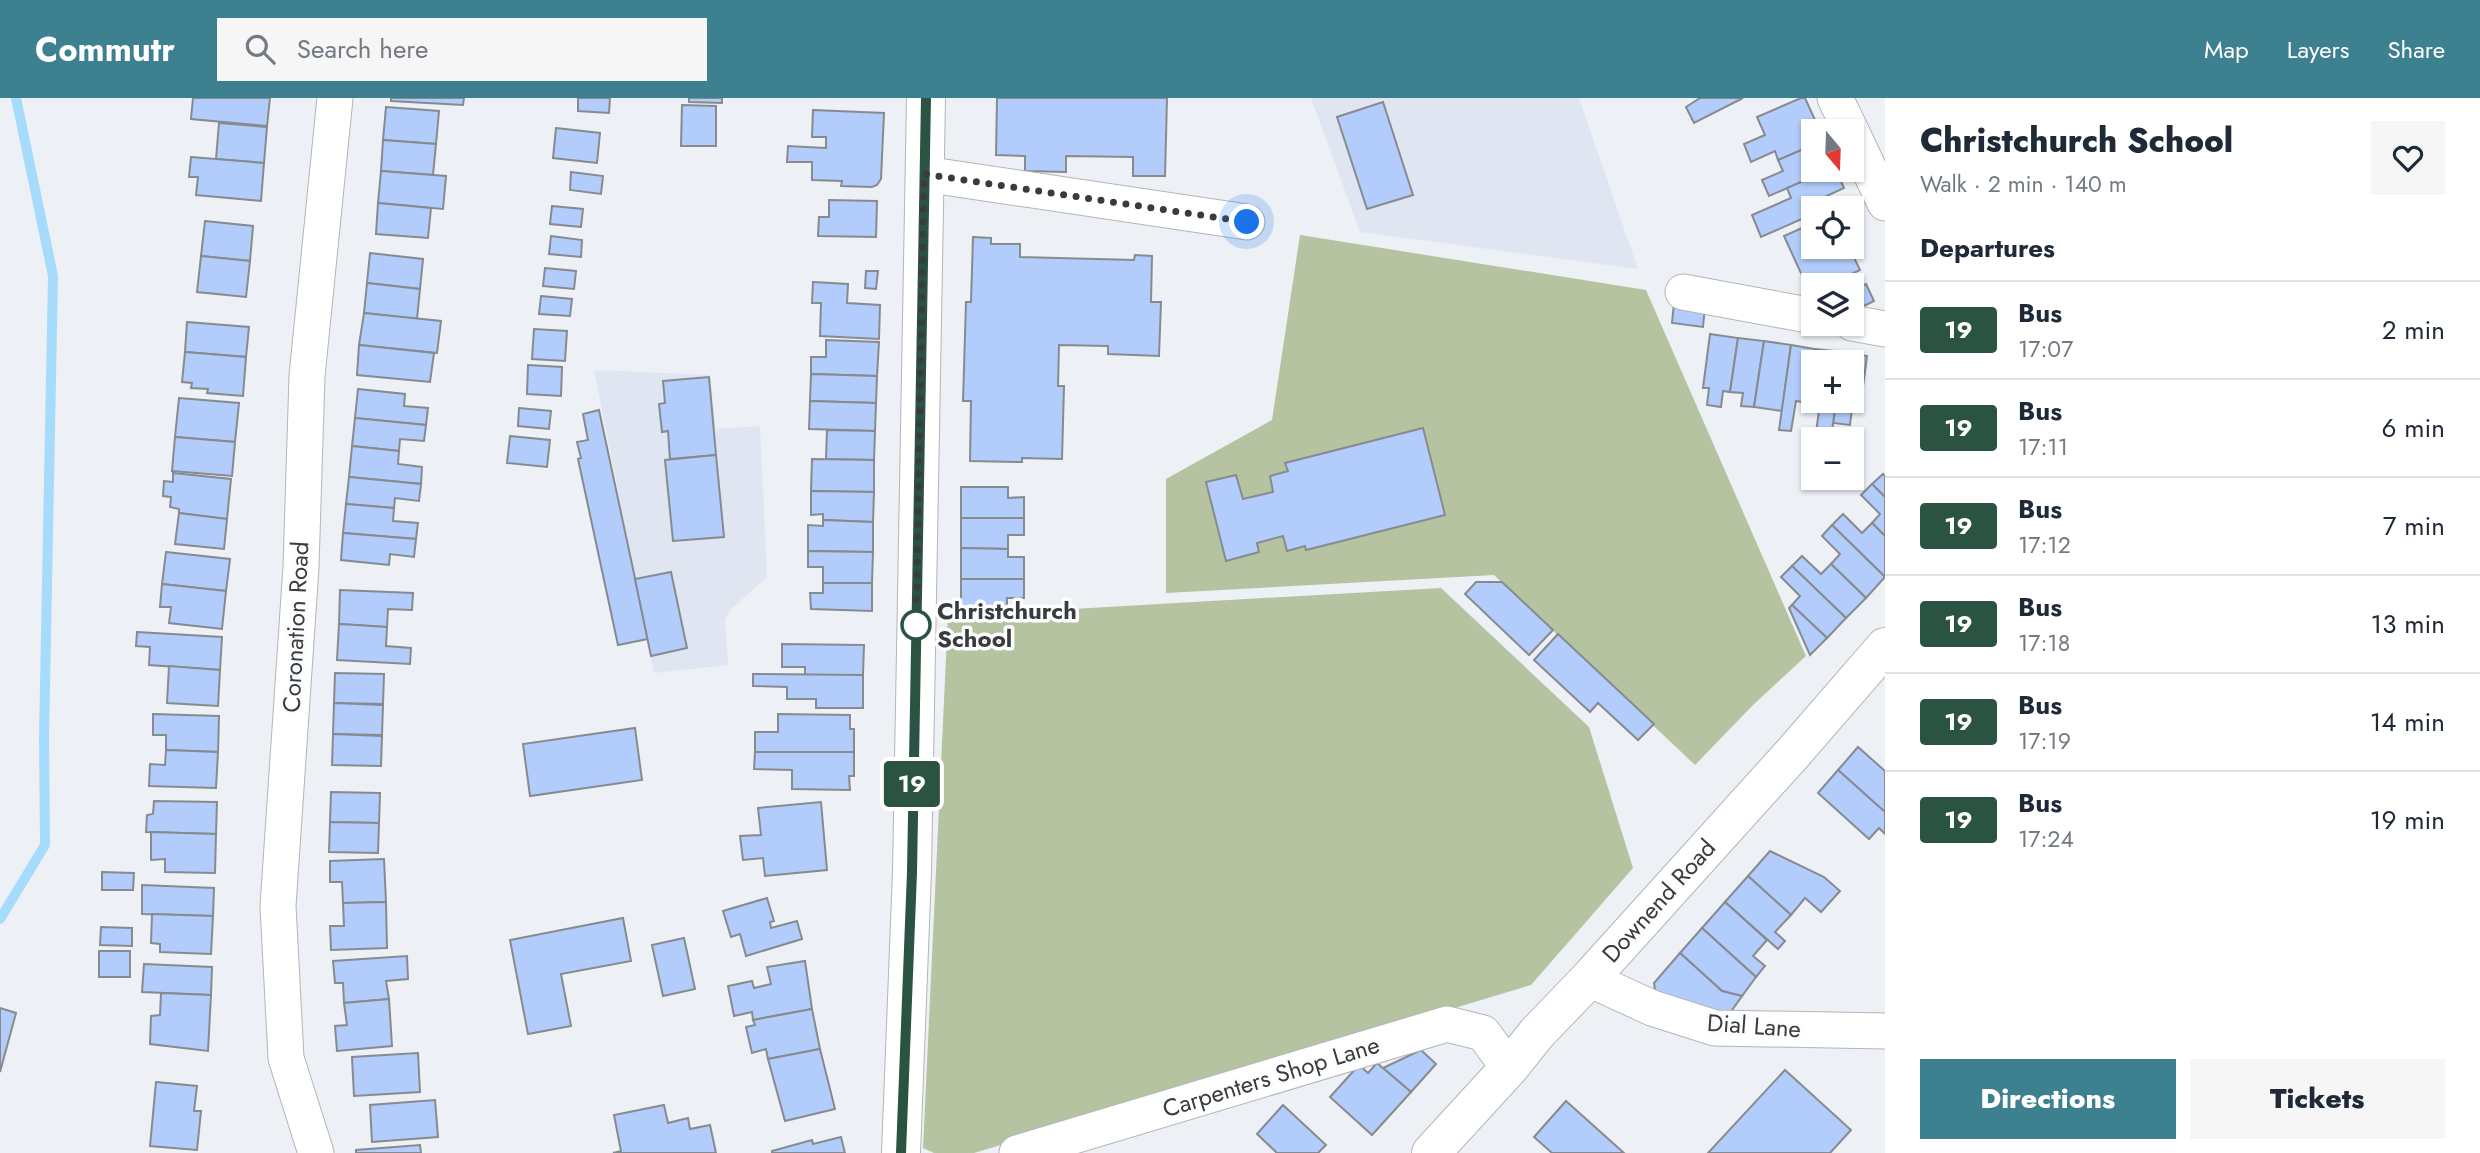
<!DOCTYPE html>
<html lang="en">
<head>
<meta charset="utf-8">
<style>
  body { margin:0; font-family:Jost,sans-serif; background:#f6f6f7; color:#1f2937; height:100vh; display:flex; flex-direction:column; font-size:26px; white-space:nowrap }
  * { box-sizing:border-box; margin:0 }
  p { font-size:23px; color:#747a83 }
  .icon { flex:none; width:38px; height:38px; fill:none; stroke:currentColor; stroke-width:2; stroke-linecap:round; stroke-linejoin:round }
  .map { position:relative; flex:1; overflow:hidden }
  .sheet { display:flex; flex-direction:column; background:#fff; width:595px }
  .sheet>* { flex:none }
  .badge { padding:0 14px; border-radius:5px; font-size:24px; line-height:46px }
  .needle { width:46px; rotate:161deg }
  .tools { position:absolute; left:1801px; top:21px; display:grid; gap:14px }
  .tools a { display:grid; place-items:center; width:63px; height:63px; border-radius:0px; background:#fff; box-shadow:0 2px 5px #0004; font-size:35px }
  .you { position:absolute; width:35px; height:35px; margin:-18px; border:5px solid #fff; border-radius:50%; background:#1a73e8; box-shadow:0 0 0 10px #1a73e833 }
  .map>.badge { position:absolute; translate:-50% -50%; box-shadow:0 0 0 4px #fff }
  h2 { padding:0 35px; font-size:26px; line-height:63px }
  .round { display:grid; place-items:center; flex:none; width:74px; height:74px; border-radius:0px; background:#f6f6f7 }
  .summary { display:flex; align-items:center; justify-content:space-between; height:119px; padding:0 35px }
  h1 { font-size:33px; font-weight:800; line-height:52px }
  .primary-button { display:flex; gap:14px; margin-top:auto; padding:14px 35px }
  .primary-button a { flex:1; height:80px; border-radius:0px; background:#3d8090; color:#fff; font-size:28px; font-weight:800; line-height:80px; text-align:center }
  .primary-button a+a { background:#f6f6f7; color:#1f2937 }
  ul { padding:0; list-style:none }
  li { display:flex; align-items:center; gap:21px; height:98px; padding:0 35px; border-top:2px solid #e0e1e3 }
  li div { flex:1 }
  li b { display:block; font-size:26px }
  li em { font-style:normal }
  li .badge { min-width:77px; font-weight:700; text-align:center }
  header { display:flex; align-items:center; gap:42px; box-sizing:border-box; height:98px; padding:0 35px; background:#3d8090; color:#fff }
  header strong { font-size:33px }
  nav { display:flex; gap:38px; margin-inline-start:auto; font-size:24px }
  .search { width:490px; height:63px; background:#f6f6f7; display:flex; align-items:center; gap:18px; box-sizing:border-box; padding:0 24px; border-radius:0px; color:#747a83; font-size:26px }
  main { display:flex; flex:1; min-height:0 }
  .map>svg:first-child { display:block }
  .built { fill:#dfe5f1 }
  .green { fill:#b5c3a1 }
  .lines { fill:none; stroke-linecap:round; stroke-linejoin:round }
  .stream { stroke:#a6dbfb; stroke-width:10 }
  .building { fill:#b2cdfb; stroke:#878a8e; stroke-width:2 }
  .street-casing { stroke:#b2b5b9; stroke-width:37 }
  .primary-casing { stroke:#b2b5b9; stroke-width:40 }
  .street { stroke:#fff; stroke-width:35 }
  .primary { stroke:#fff; stroke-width:38 }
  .line-casing { stroke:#fff; stroke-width:16 }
  .line { stroke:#2b5341; stroke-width:10 }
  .walk { stroke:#3a3b3d; stroke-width:7; stroke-dasharray:0 12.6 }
  .stop-dot { fill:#fff; stroke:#2b5341; stroke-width:3.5 }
  .labels { text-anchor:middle; stroke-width:7; stroke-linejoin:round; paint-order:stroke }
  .stop-label { font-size:24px; font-weight:bold; fill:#3a3b3d; stroke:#fcfdff; text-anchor:start }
  .street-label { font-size:24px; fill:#3a3b3d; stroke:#fcfdff }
</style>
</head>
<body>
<header>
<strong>Commutr</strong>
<div class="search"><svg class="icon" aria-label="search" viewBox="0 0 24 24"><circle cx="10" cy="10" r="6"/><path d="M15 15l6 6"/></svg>Search here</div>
<nav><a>Map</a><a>Layers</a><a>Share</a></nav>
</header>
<main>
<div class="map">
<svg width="1885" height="1055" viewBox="0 0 1885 1055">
  <rect width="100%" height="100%" fill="#edf0f5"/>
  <g class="built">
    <path d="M1311,0h268l59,171 -278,-37z"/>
    <path d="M594,272l116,5 6,54 44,-3 7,151 -37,33 -5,10 3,45 -74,8z"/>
  </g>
  <g class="green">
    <path d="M1300,137l346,55 160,366 -52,48 -59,61 -201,-190 -328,18v-114l106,-59z"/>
    <path d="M1441,490l148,139 44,141 -102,117 -557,168h-40l-11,-5 25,-532z"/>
  </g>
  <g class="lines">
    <path class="stream" d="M0,821l45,-74 -1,-107 9,-462 -37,-178"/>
  </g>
  <g class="building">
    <path d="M193,0h77l-3,28 -76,-7z"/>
    <path d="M391,0h73l-1,7 -72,-4z"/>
    <path d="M578,0h32l-1,15 -31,-2z"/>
    <path d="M689,0h33v5l-33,-1z"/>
    <path d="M997,0h170l-2,78h-32v-19l-67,-1v16l-41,-1v-15l-29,-1z"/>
    <path d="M1700,0h43l-49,25 -8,-16z"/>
    <path d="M1801,0h4l15,33h-7v14l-35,15 -3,-9 -24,11 -7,-18 21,-9 -8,-18z"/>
    <path d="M1383,4l30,93 -46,14 -30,-92z"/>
    <path d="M682,7l34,1v40h-35z"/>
    <path d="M386,9l53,4 -3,33 -53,-4z"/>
    <path d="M813,12l71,3 -3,66 -4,6 -5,2 -31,-1 1,-5 -30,-1v-18h-25l1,-16 38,2v-11h-14z"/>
    <path d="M219,25l48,4 -3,36 -48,-4z"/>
    <path d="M556,30l44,5 -3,30 -44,-5z"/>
    <path d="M383,42l53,4 -3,31 -52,-4z"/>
    <path d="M1813,47v25h16l-60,26 -7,-16 21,-9 -5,-11z"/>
    <path d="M191,59l73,6 -3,38 -65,-6 2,-18h-9z"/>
    <path d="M1829,72h7l8,18 -26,12 4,8h-9v6l-52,23 -9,-22 39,-17 -4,-10z"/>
    <path d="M381,73l65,5 -3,33 -65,-6z"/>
    <path d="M571,74l32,4 -2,18 -31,-4z"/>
    <path d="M829,102l48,1 -1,36 -58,-1 1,-19h10z"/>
    <path d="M378,105l53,5 -3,30 -52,-4z"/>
    <path d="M552,108l31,3 -2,18 -31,-3z"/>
    <path d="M205,123l48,5 -3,35 -49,-5z"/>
    <path d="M1813,125v24h36l11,23 -32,15h-15v7l-3,1 -26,-57z"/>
    <path d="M551,138l31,4 -1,17 -32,-3z"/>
    <path d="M973,139l18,1v6h29v13l114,3 1,-5 17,1 -1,46h10l-2,54 -51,-2v-8l-49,-1 -1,41h6l-2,73 -40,-1v4l-52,-1 1,-60h-8l3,-99h5z"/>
    <path d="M370,155l53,6 -3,30 -53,-6z"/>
    <path d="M201,158l49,5 -4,36 -49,-5z"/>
    <path d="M545,170l31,3 -2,18 -31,-3z"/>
    <path d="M866,173h12l-2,18 -11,-1z"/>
    <path d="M813,184l35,2 -1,19 33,2 -1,34 -59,-3 1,-33h-9z"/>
    <path d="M367,185l53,6 -3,30 -53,-6z"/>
    <path d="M1866,186l8,17 -22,11v-22z"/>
    <path d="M541,198l31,3 -2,17 -31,-2z"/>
    <path d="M1674,205l31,4 -2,20 -31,-4z"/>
    <path d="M364,215l77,8 -4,32 -78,-8z"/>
    <path d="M187,224l62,5 -3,30 -61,-5z"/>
    <path d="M534,231l33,2 -2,30 -33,-2z"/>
    <path d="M1710,236l28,4 -8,54 -7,-1 -2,16 -14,-2 2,-17h-6z"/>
    <path d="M1738,240l26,3 -10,66 -13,-1 2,-13 -13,-1z"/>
    <path d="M826,242l53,2 -2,34 -66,-2v-17h15z"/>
    <path d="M1764,243l27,4 -9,66 -28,-4z"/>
    <path d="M359,247l75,8 -4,29 -73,-7z"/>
    <path d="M1791,247l24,4 -7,54 -12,-2 -5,30 -12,-1z"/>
    <path d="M1815,251l28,3 -2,10h-27z"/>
    <path d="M185,254l61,5 -3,39 -36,-3 1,-4 -17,-1 1,-5 -10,-1z"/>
    <path d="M1843,254l24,4 -7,53 -8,-1 -2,17 -17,-2 3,-22h16v-39h-11z"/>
    <path d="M528,267l34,2 -1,29 -34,-2z"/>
    <path d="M1813,269v34h23l-5,38h-16l5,-35 -12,-1z"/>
    <path d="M811,276l66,2 -1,27 -66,-2z"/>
    <path d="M709,279l7,78 -46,4 -2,-28 -6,1 -3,-28 6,-1 -2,-22z"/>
    <path d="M358,291l47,5 -1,12 24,2 -2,17 -71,-7z"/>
    <path d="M179,300l60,5 -4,39 -60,-5z"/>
    <path d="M810,303l66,2 -1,28 -66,-2z"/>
    <path d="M519,310l32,3 -2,18 -31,-3z"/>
    <path d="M599,312l49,229 -30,6 -40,-186 3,-1 -4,-16 11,-2 -5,-26z"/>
    <path d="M355,320l71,7 -2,16 -24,-2 -1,12 -47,-5z"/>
    <path d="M1423,330l22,87 -139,35 -1,-4 -18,5 -4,-15 -26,7 2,9 -33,9 -20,-79 30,-7 7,24 30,-7 -3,-16 18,-5 -3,-8z"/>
    <path d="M827,332l48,1 -1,29 -48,-1z"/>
    <path d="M510,338l40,4 -3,27 -40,-4z"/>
    <path d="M175,339l60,5 -3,34 -60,-5z"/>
    <path d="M352,348l47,5 -1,13 24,3 -1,17 -72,-7z"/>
    <path d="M716,357l8,82 -51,4 -8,-81z"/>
    <path d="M812,361l62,1v32l-63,-1z"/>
    <path d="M173,375l58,6 -4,40 -48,-6v-4l-9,-2 1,-10 -8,-1 1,-15 9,1z"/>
    <path d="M1883,376l2,2v21l-13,-13z"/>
    <path d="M349,379l72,7 -2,17 -24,-3 -1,10 -48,-4z"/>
    <path d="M1872,386l13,13v39l-13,-13 8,-9 -19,-19z"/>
    <path d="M961,389h47v11l16,-1v21h-63z"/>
    <path d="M811,393l63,1 -1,30 -50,-2v-6l-12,1z"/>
    <path d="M346,406l48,4 -1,13 25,2 -2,16 -73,-6z"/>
    <path d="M179,415l48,6 -3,30 -49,-5z"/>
    <path d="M1843,416l19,19 10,-10 13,13v41l-53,-52z"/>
    <path d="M961,420h63v17h-16v14l-47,-1z"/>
    <path d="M823,422l50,2v30l-65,-1v-26l15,1z"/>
    <path d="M1832,427l53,52 -19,21 -35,-34 9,-10 -18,-18z"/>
    <path d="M343,435l73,6 -2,18 -24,-3 -1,11 -48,-5z"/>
    <path d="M961,450l47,1v8h16v22h-63z"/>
    <path d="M808,453l65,1 -1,31h-49v-16h-15z"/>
    <path d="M166,454l64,7 -4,32 -64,-7z"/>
    <path d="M1802,458l19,18 10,-10 35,34 -20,20 -54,-52z"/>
    <path d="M1792,468l54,52 -19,20 -35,-33 8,-9 -19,-19z"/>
    <path d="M671,474l16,76 -36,8 -16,-77z"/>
    <path d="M961,481h63v19h-17v12l-46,1z"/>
    <path d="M1476,484h26l51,48 -24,25 -64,-61z"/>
    <path d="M823,485h49v28l-61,-2 -1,-16h13z"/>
    <path d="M162,486l64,7 -4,38 -53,-6 2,-16h-11z"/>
    <path d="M340,492l73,3 -1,17 -24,-1 -1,18 -48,-3z"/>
    <path d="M1792,507l35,33 -17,17 -21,-47z"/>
    <path d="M339,526l48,3 -1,19 25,2 -1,16 -73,-4z"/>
    <path d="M137,534l85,5 -2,33 -71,-5 1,-18 -14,-1z"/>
    <path d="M1558,536l96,90 -16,16 -40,-37 -8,9 -56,-52z"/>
    <path d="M782,546l82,1 -1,30h-58v-8h-23z"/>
    <path d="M169,568l51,4 -2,36 -51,-3z"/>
    <path d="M335,575l49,1 -1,30 -49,-1z"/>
    <path d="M753,576l110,1v33h-47v-9h-29v-12l-34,-1z"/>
    <path d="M334,605l49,2 -1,30 -49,-1z"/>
    <path d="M153,616l66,2 -1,36 -52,-2v-15h-13z"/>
    <path d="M778,616l72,1v14h4v23h-99v-20h23z"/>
    <path d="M635,630l7,52 -112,16 -7,-52z"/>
    <path d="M333,636l49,2 -1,30 -49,-1z"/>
    <path d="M1858,649l27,24v41l-47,-42z"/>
    <path d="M166,652l52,2 -2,36 -67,-2 1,-22 15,1z"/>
    <path d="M755,654h99v24h-5l1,14 -58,-1v-19l-38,-1z"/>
    <path d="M1838,672l47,42v22l-6,-6 -10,11 -51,-46z"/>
    <path d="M331,694l49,1 -1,30 -49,-1z"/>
    <path d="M154,703l63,1 -1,32 -70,-2 1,-17 6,-1z"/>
    <path d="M821,704l6,68 -62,6 -2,-18 -20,2 -3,-24 21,-1 -3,-27z"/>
    <path d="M330,724l49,1 -1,30 -49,-1z"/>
    <path d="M151,734l65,2 -1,39 -50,-1v-13l-14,1z"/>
    <path d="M1770,753l54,26 16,14 -19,21 -16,-14 -14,17 -43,-39z"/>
    <path d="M384,761l2,43 -43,1 -1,-21h-12v-21z"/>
    <path d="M102,774l32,1 -1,17h-31z"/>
    <path d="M1748,778l43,39 -16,17 10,9 -7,8 -53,-47z"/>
    <path d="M142,787l72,3 -1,28 -71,-2z"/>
    <path d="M767,800l7,23 -4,1 1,6 26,-7 5,18 -56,17 -6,-22 -9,3 -8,-26z"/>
    <path d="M386,804l1,46 -56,2 -1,-24h14l-1,-23z"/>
    <path d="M1725,804l42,38 -14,16 12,10 -9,11 -54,-49z"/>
    <path d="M152,816l61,2 -2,38 -51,-2v-8l-9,-1z"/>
    <path d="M623,820l8,43 -70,13 10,52 -43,8 -18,-94z"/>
    <path d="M101,829l31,1v18l-32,-1z"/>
    <path d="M1702,830l54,49 -14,19 -20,-5 -42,-38z"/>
    <path d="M684,840l11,51 -32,7 -11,-51z"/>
    <rect x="99" y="853" width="31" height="26"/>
    <path d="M1680,855l42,38 20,5 -19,27 -66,-20 -3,-20z"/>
    <path d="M407,858l1,23 -22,2 3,18 -45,4 -1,-20h-8l-2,-22z"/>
    <path d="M805,863l7,48 -59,11 -1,-8 -18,4 -6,-30 24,-5 2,7 17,-4 -4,-17z"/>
    <path d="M144,866l68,3 -1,28 -69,-3z"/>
    <path d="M161,895l50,2 -3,56 -58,-7 1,-28 9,-1z"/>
    <path d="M389,901l3,47 -55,5 -2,-25 12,-1 -3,-22z"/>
    <path d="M0,910l16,5 -16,59z"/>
    <path d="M812,911l8,40 -52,10 -2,-10 -14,4 -6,-26 9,-2 -2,-5z"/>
    <path d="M820,951l15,60 -50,12 -17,-62z"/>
    <path d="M1421,952l15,14 -25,28 -28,-24z"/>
    <path d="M418,955l2,39 -66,4 -2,-39z"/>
    <path d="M1377,965l34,29 -39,43 -42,-38 29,-32 9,8z"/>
    <path d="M1785,972l66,60 -21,23h-122z"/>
    <path d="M156,984l41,4 -3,25h7l-4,39 -47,-4z"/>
    <path d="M435,1002l3,37 -66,5 -2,-37z"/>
    <path d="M1566,1003l58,52h-72l-18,-16z"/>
    <path d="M664,1007l4,18 20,-5 2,11 20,-4 6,28h-103l8,-2 -7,-36z"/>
    <path d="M1283,1007l43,40 -8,8h-41l-20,-19z"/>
    <path d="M841,1039l4,16h-73v-2l40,-11 1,4z"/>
    <path d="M420,1047l1,8h-65v-3z"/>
  </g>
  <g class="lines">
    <defs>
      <g id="street">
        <path d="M1835,0l16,33"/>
        <path d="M1852,35l33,70"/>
        <path d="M924,76l323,48"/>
        <path d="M1683,194l130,24"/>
        <path d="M1852,225l33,6"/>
        <path d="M1589,881l63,29 63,20 170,3"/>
        <path d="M316,1055l-30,-95 -8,-152 23,-339 6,-191 28,-278"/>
        <path d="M1017,1055l430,-129 36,9 26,35"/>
      </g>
      <g id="primary">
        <path d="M901,1055l11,-281 14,-774"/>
        <path d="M1431,1055l78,-85 28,-35 52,-54 205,-227 91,-105"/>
      </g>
    </defs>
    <use href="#street" class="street-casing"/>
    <use href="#primary" class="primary-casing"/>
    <use href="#street" class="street"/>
    <use href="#primary" class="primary"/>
  </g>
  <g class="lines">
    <defs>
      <path id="line" d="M901,1055l11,-281 14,-774"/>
    </defs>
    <use href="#line" class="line-casing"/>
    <use href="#line" class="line"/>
    <path class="walk" d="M916,527l8,-451 323,48"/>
  </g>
  <circle class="stop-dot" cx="916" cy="527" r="14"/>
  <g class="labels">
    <g class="stop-label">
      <text x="937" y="521">Christchurch<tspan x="937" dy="28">School</tspan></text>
    </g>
    <g class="street-label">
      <text transform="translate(296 529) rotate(-87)" y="8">Coronation Road</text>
      <text transform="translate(1659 803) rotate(-48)" y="8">Downend Road</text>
      <text transform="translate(1754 928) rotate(4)" y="8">Dial Lane</text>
      <text transform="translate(1271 979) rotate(-17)" y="8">Carpenters Shop Lane</text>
    </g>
  </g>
</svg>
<div class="tools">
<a><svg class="needle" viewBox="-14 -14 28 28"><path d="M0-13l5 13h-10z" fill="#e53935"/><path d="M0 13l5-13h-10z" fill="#747a83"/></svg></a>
<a><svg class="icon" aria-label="locate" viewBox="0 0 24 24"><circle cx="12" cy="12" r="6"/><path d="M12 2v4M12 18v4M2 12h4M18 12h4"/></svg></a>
<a><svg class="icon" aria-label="layers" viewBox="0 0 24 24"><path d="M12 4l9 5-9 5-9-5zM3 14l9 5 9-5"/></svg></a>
<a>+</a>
<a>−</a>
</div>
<div class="you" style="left:1247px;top:124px"></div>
<b class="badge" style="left:912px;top:686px;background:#2b5341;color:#fff">19</b>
</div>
<section class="sheet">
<div class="summary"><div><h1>Christchurch School</h1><p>Walk · 2 min · 140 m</p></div><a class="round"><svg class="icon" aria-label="heart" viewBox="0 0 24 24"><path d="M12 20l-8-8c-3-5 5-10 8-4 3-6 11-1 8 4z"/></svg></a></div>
<h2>Departures</h2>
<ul>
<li><span class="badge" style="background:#2b5341;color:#fff">19</span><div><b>Bus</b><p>17:07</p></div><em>2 min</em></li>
<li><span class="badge" style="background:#2b5341;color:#fff">19</span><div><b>Bus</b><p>17:11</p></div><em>6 min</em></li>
<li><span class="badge" style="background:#2b5341;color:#fff">19</span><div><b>Bus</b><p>17:12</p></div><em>7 min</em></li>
<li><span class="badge" style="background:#2b5341;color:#fff">19</span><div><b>Bus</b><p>17:18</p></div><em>13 min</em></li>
<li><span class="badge" style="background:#2b5341;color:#fff">19</span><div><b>Bus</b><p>17:19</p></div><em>14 min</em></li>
<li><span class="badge" style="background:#2b5341;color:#fff">19</span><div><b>Bus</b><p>17:24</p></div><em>19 min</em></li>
</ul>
<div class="primary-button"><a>Directions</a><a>Tickets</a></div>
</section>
</main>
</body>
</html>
